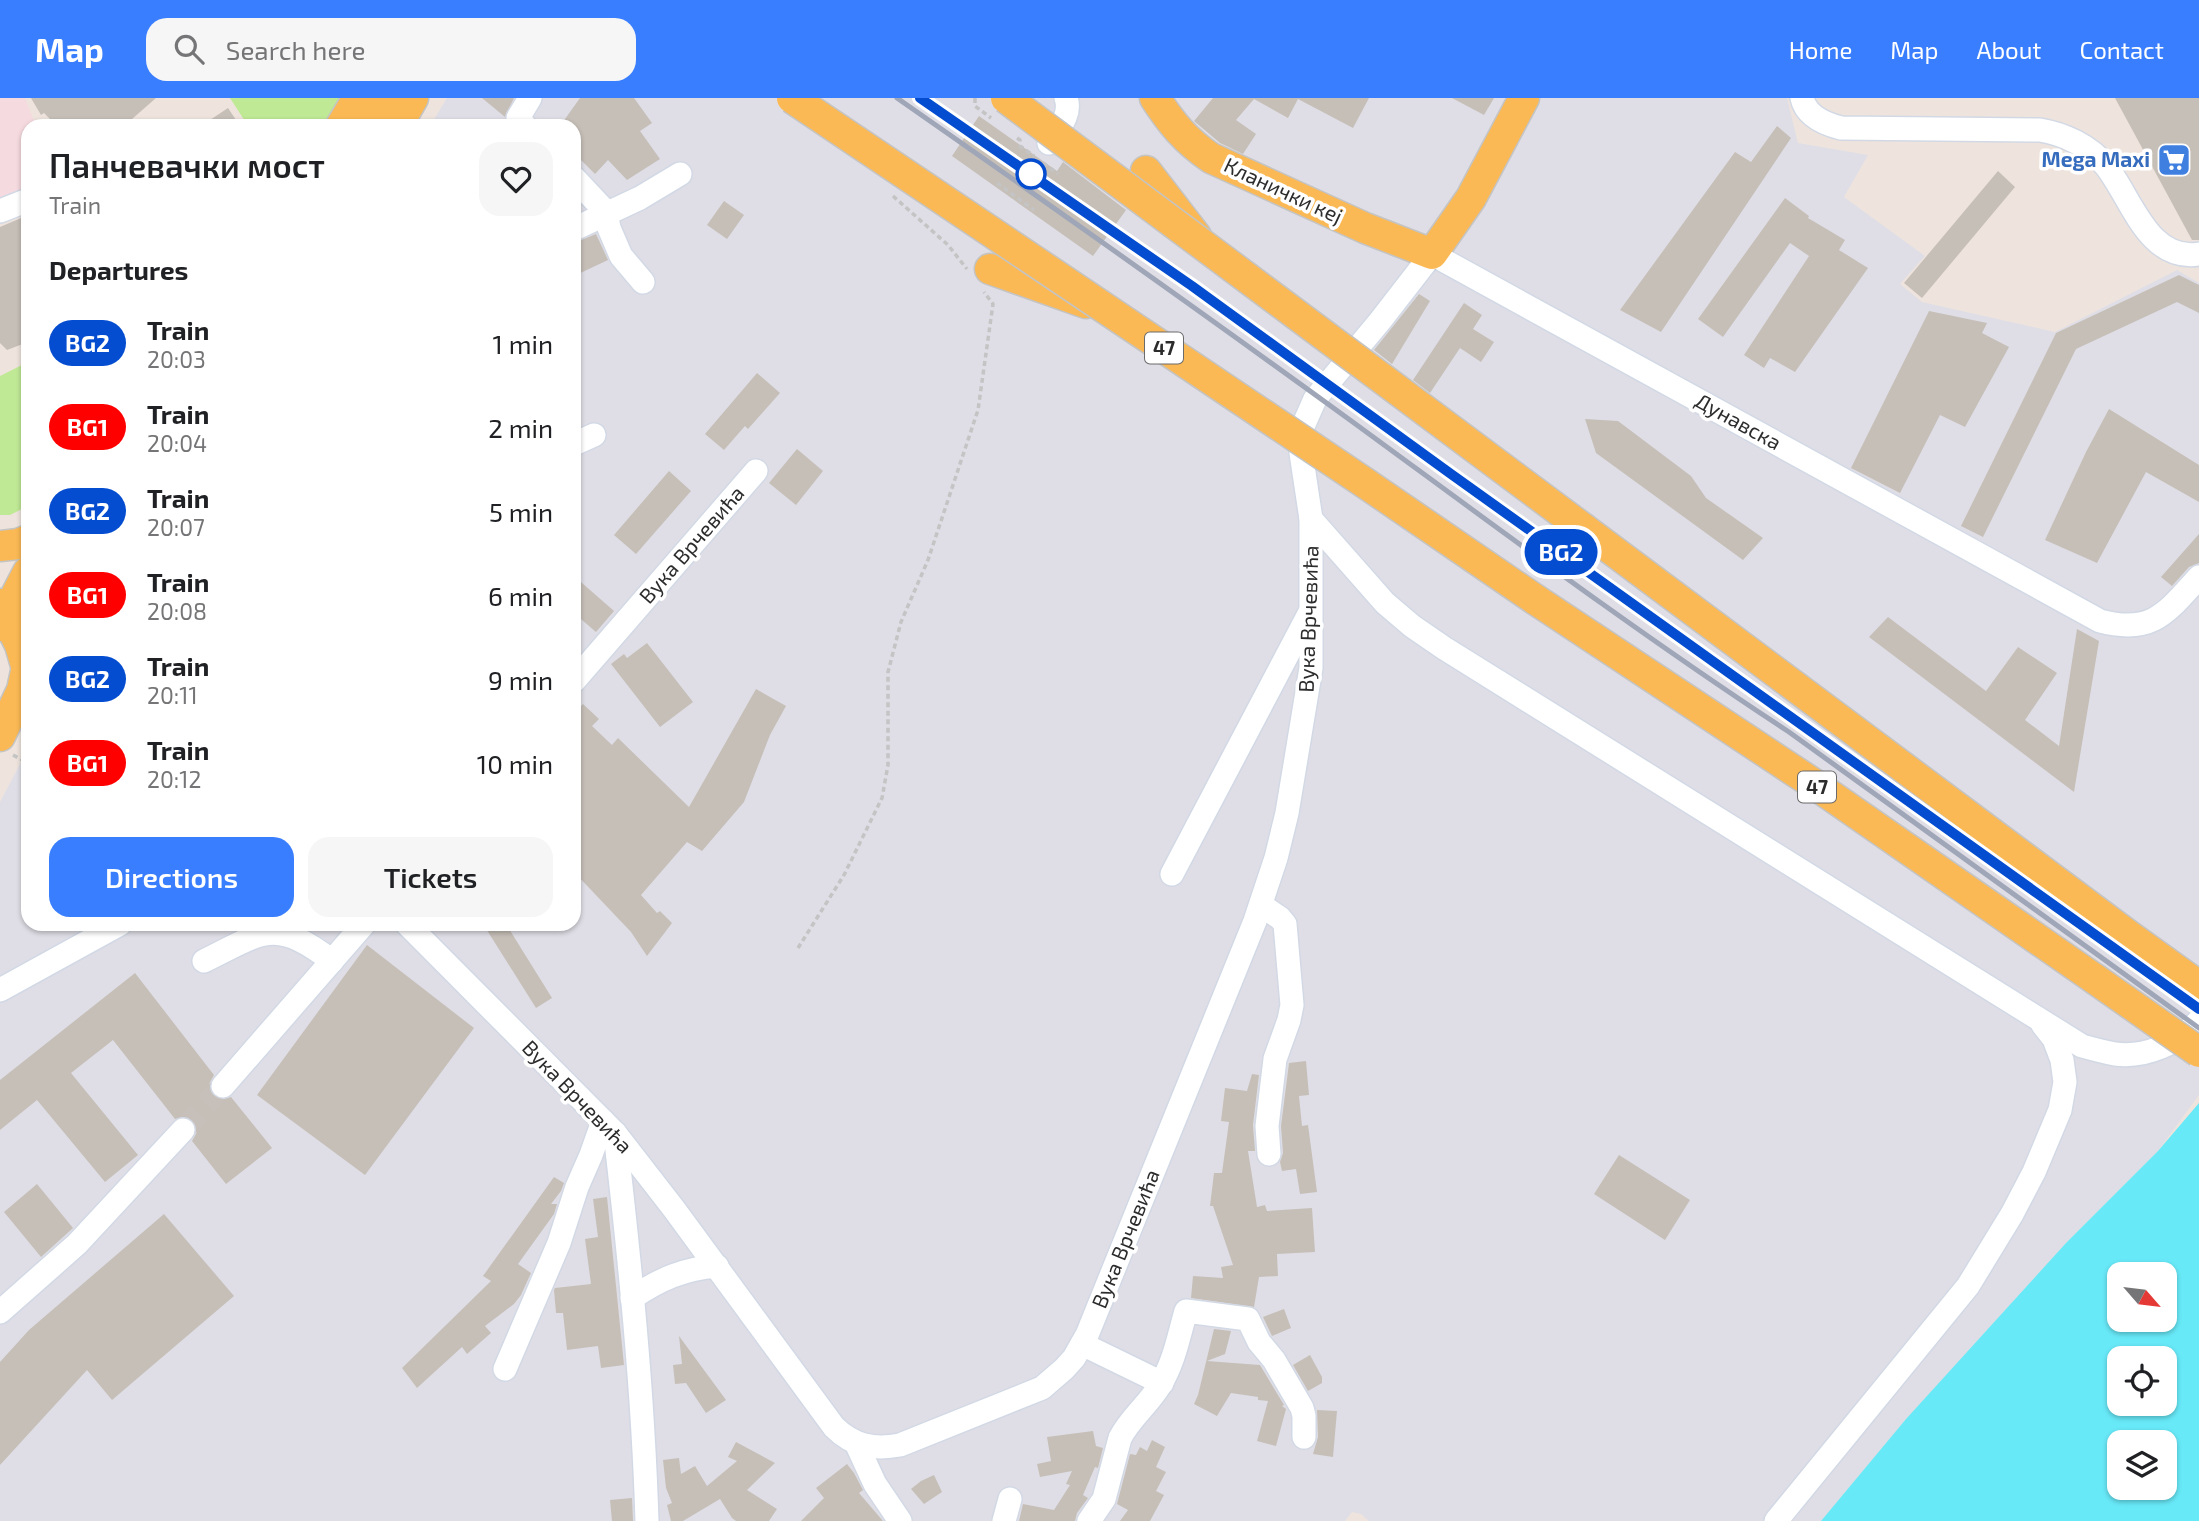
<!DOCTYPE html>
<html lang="en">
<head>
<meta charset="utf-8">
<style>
  body { margin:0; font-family:"Exo 2",sans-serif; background:#f6f6f6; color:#202124; height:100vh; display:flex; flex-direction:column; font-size:26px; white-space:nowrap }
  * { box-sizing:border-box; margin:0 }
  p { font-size:23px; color:#757577 }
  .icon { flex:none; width:38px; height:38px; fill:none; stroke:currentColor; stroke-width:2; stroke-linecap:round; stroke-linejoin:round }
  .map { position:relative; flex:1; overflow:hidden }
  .side { position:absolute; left:21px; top:21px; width:560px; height:812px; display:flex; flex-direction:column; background:#fff; border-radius:21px; box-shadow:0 2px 5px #0004 }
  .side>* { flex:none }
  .badge { padding:0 14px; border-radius:23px; font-size:24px; line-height:46px }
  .needle { width:46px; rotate:118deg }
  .tools { position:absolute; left:2107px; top:1164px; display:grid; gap:14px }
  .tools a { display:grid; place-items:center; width:70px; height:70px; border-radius:14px; background:#fff; box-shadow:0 2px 5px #0004; font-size:35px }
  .map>.badge { position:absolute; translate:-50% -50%; box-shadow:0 0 0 4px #fff }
  h2 { padding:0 28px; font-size:26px; line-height:63px }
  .round { display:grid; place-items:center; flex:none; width:74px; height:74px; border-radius:21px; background:#f6f6f6 }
  .overview { display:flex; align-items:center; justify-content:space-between; height:119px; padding:0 28px }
  h1 { font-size:33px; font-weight:600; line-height:52px }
  .action { display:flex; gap:14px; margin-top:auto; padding:14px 28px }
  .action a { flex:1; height:80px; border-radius:21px; background:#397eff; color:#fff; font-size:28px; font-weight:600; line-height:80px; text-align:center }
  .action a+a { background:#f6f6f6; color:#202124 }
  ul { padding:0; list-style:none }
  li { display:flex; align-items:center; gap:21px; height:84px; padding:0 28px }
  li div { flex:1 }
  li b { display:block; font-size:26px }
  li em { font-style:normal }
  li .badge { min-width:77px; font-weight:700; text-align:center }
  header { display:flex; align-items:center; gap:42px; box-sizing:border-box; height:98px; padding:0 35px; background:#397eff; color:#fff }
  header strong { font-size:33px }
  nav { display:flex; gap:38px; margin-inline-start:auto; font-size:24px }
  .search { width:490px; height:63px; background:#f6f6f6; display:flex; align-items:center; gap:18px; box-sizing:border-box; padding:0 24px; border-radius:21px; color:#757577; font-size:26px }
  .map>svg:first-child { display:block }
  .industrial { fill:#dfdee6 }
  .medical { fill:#f5dadf }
  .green { fill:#bfe995 }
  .water { fill:#68e9f8; fill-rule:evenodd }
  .building { fill:#c6bfb8 }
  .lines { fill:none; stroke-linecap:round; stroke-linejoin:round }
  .minor-tunnel { stroke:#c7bfba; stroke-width:23; stroke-dasharray:23 11; stroke-linecap:butt }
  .minor-casing { stroke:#d2d9e5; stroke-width:26 }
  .major-casing { stroke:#c4c4c4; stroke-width:33 }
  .path { stroke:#c4c4c4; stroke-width:3.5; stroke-dasharray:5 3.5; stroke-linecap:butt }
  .minor { stroke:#fff; stroke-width:23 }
  .major { stroke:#fbb955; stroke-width:30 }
  .rail { stroke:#9fa6b7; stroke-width:5 }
  .major-bridge-casing { stroke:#c4c4c4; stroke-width:33; stroke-linecap:butt }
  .major-bridge { stroke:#fbb955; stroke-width:30 }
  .line-casing { stroke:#fff; stroke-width:16 }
  .line { stroke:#044cd0; stroke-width:10 }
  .stop-dot { fill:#fff; stroke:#044cd0; stroke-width:3.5 }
  .labels { text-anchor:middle; stroke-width:7; stroke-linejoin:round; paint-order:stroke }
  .shield { fill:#fff; stroke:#6b6b6b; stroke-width:2 }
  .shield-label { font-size:19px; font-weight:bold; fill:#2c2c2c }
  .shop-label { font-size:21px; font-weight:bold; fill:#366cbe; stroke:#fff; text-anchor:end }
  .street-label { font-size:21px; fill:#2c2c2c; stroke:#fff }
</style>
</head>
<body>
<header>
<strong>Map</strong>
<div class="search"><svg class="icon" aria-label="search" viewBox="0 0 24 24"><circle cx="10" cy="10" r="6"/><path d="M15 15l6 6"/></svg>Search here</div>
<nav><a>Home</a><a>Map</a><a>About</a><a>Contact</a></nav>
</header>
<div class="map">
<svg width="2199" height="1423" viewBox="0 0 2199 1423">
  <rect width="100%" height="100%" fill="#eee4dd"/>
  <path class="industrial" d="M447,0h1340l11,45 70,12 -24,42 81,59 -25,28 22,18 133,30 122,-62 22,13v812l-41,56 -92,92 -160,176 -85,102h-452l-8,-7 -9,-2 -7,9h-1345v-719l28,-53v175h546v-798h-144z"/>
  <path class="medical" d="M0,0h25l11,28h-8v66l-28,12z"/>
  <g class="green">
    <path d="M230,0h114l-18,28h-78z"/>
    <path d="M28,264v144l-18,9h-10v-139z"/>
  </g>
  <path class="water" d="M2199,1005v418h-378l85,-102 160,-176 92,-92zM2119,1176h46v46h-46zM2119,1260h46v46h-46zM2119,1344h46v46h-46z"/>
  <g class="building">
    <path d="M31,0h125l-32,28h-67l-13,-13 -3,2z"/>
    <path d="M482,0h32l-9,19z"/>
    <path d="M580,0h54l18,25 -12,8 20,28 -33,21 -19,-20 -13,14 -21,-21v-27h-14z"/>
    <path d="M1213,0h156l-16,30 -55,-29 -10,19 -34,-19 -18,21 20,14 -13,20 -23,-11 -26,-22z"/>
    <path d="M1452,0h42l-10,17z"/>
    <path d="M2115,0h84v142h-7z"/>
    <path d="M228,10l12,18h-39z"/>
    <path d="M979,18l78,55 6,-9 63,48 -33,46 -141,-100z"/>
    <path d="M1777,28l14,12 -130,194 -41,-22 115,-158 16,10z"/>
    <path d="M1998,73l17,16 -93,111 -18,-15z"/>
    <path d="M1785,100l24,18 -1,2 37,22 -6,10 29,18 -73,104 -25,-14 -6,10 -20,-13 65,-99 -19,-13 -67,94 -25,-18z"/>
    <path d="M724,103l20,14 -17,24 -20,-14z"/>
    <path d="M28,117v127l-21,8 -7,-7v-116z"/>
    <path d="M596,136l12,26 -34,16v-33z"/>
    <path d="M2179,177l20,10v28l-22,-11 -101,47 -93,188 -22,-11 95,-193z"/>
    <path d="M1419,196l11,7 -38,63 -18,-14z"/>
    <path d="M1464,205l18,12 -9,14 21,13 -13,20 -21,-14 -30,45 -17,-13z"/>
    <path d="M1929,213l58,12 -5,10 27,14 -44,80 -25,-12 -40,78 -49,-25z"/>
    <path d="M757,275l23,20 -32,36 -3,-3 -21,24 -19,-16z"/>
    <path d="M2109,311l90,56v37l-53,-30 -49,91 -52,-23 41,-88z"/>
    <path d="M1585,321l33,2 73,55 15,22 57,40 -20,22 -147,-107z"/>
    <path d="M797,351l26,22 -27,34 -27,-22z"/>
    <path d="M669,373l22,20 -55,63 -22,-19z"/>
    <path d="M2199,436v29l-10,4 -17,19 -11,-9z"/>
    <path d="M574,478l40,35 -18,21 -22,-19z"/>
    <path d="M1888,519l98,74 32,-44 39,26 -32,47 34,26 18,-117 22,12 -25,151 -205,-155z"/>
    <path d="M647,545l46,59 -33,25 -49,-63 13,-10 3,4z"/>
    <path d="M756,591l30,17 -16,29 -26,67 -42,49 -15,-9 -46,53 16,18 3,-2 12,12 -25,33 -16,-24 -57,-60v-159l9,-9 16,15 -7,7 20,19 6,-7 71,69z"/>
    <path d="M483,826h23l46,74 -16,10z"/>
    <path d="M367,847l107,83 -109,147 -108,-80z"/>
    <path d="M135,875l79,102 -5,9 4,12 8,4 10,-3 41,51 -46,36 -34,-43 5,-9 -4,-12 -8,-4 -10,3 -62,-79 -42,33 67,82 -33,27 -68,-82 -37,30v-50z"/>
    <path d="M1306,963l3,34 -10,1 3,30 6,-1 9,67 -17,2 -4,-25 -14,2 -2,-9 3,-9 -2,-27 8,-63z"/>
    <path d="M1252,976l7,1 -6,50 2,26h-7l9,56 8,-2 2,6 45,-3 3,44 -38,2 1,22 -19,1 -5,30 -63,-9 2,-22 30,2 -2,-11 12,-2 -20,-59h-3l4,-33h8l7,-51 -8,-1 4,-33 22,3z"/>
    <path d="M1619,1057l71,45 -25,40 -71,-46z"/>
    <path d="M554,1079l10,6 -3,8 -10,13h6l-3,10 -36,50 13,9 -10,22 -7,9 -29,22 6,7 -24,21 -5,-7 -45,41 -15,-20 89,-87 -8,-5z"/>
    <path d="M37,1086l36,44 -32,29 -37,-45z"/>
    <path d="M607,1099l17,168 -23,3 -3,-22 -31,4 -4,-37h-7l-2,-23 1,-2 36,-4 -6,-45 13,-2 -5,-38z"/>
    <path d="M164,1116l70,82 -122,104 -25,-30 -87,95v-103l29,-32z"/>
    <path d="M1284,1211l7,19 -19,8 -9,-19z"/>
    <path d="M1214,1231l17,2 -6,23 -18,7 53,4 24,40 -2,1 4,3 -10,37 -19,-5 11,-40 -10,-1v-3l-27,-4 -14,23 -23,-12 4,-9z"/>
    <path d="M679,1238l47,64 -20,13 -20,-30 -11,1 -2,-19 9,-1z"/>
    <path d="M1310,1257l12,22v6l-14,8 -15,-26z"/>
    <path d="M1317,1312l20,1 -4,46 -20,-3 5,-17z"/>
    <path d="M1093,1333l3,15 7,2 -5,20 -3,-1 -12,28 5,3 -11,15 -2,8h-56l4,-17 31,6 16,-25 -4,-1 6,-13 -32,6 -3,-13 14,-3 -4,-24z"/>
    <path d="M1152,1342l13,7 -9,20 10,5 -10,19 8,4 -14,26h-30l8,-11 -11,-6 13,-50 6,1 4,-8 7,4z"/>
    <path d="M736,1344l39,21 -28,27 30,19 -8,12h-33l-4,-3 -12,-19 -37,22h-12l-4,-16 5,-2 -6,-15 -3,-28 16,-2 2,16 14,-8 12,20 30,-25 -9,-4z"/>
    <path d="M847,1366l7,9 9,17 -4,3 24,28h-82l23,-23 -8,-10z"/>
    <path d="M934,1377l8,17 -18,12 -13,-15 10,-8z"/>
    <path d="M632,1400l1,23h-21l-2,-21z"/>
  </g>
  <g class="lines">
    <path class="minor-tunnel" d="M183,1032l40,-44"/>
    <defs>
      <g id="minor">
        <path d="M1802,0c4,18 23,26 39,30l199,2c24,4 50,16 66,36 26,33 42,96 93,88"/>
        <path d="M525,28l-7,-8 12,-20"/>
        <path d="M1049,45c9,-14 23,-28 17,-45"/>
        <path d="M574,80l32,34 3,16 12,28 22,26"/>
        <path d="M0,113l28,-11"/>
        <path d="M574,131l66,-31 40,-24"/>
        <path d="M574,346l20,-9"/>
        <path d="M1311,421l74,84 27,23 32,22 638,398c11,3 22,6 33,8 32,4 62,-11 84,-33"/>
        <path d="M574,583l182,-210"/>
        <path d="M1172,776l138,-262"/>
        <path d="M1261,807l19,13 5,6 7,81 -3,15 -14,39 -8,67 2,28"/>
        <path d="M407,826l208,209 59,76 160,218c19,19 40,23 66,18l142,-57 22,-19 10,-11 13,-23 168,-414 21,-63 11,-45 24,-145v-149l-10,-66 -1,-20 15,-34 65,-78 52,-67 668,367c53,14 67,-9 99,-44"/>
        <path d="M204,863c59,-29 70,-44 128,0"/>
        <path d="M0,892l120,-66"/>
        <path d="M223,988l141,-162"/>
        <path d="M615,1035c15,129 28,258 32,388"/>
        <path d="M632,1200c28,-19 51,-29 85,-32"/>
        <path d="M0,1214l77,-68 106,-114"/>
        <path d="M1082,1246l80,39"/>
        <path d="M505,1271l54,-126 18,-56 14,-32 12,-34"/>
        <path d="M856,1345l19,41 25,37"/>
        <path d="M1004,1423l6,-22"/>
        <path d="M1089,1423l15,-22 16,-61c10,-20 29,-34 40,-53 14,-22 19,-50 26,-74l62,8 11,23 15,18 28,48 2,8v21"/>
        <path d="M1776,1423l192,-235 44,-72 22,-42 26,-62 5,-28 -3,-22 -8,-21 -11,-14"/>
      </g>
      <g id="major">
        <path d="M1155,0c17,26 30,42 56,60l154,70 67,26 39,-56 53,-100"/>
        <path d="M341,28l17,-28"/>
        <path d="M373,28l17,-28"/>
        <path d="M397,28l16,-28"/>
        <path d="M1146,73l50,65"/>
        <path d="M990,171l96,34"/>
        <path d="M1584,431l544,406 71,51"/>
        <path d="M0,448l18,-2 10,-4"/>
        <path d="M1536,502l281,186 278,193"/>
        <path d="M0,506l20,41 7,24"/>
        <path d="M0,528l28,-54"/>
        <path d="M0,638l22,-46 6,-28"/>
      </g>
    </defs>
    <use href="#minor" class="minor-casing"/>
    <use href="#major" class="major-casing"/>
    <g class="path">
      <path d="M975,0v8l16,12"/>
      <path d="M1017,40l3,2v6l14,10"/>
      <path d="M1043,65l15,11"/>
      <path d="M997,85l37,27"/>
      <path d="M893,98l55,49 19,24"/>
      <path d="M13,657l15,8"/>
      <path d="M798,850l46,-73 38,-77 6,-33v-93l13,-50 27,-62 50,-150 15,-106 -9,-12"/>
    </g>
    <use href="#minor" class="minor"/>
    <use href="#major" class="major"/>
    <g class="rail">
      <path d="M897,0c152,106 303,213 453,322 145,106 289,214 439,312l410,296"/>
      <path d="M920,0l272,188 259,188 748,535"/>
    </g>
    <defs>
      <g id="major-bridge">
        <path d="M792,0l573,385 171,117"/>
        <path d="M1006,0l578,431"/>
        <path d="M2095,881l104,73"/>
      </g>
    </defs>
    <use href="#major-bridge" class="major-bridge-casing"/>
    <use href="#major-bridge" class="major-bridge"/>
  </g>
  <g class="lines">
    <defs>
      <path id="line" d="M920,0l272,188 259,188 748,535"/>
    </defs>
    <use href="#line" class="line-casing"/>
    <use href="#line" class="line"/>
  </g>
  <defs>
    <symbol id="supermarket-square" viewBox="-11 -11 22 22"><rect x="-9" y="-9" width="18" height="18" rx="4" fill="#3f7fe0" stroke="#fff"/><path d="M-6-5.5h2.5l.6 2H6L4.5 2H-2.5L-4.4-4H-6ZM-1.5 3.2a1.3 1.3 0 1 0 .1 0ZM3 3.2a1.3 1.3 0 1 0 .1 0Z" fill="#fff"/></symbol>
  </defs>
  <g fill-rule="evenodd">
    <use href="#supermarket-square" x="2155" y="43" width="38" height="38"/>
  </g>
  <circle class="stop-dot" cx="1031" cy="76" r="14"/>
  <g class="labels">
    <g class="shield">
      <rect x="1145" y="234.5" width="38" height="31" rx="5"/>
      <rect x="1798" y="673.5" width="38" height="31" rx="5"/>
    </g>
    <g class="shield-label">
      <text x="1164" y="257">47</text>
      <text x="1817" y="696">47</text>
    </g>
    <g class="shop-label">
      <text x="2150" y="69">Mega Maxi</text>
    </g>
    <g class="street-label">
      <text transform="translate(1283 93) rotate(25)" y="7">Кланички кеј</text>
      <text transform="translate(1738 324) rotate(29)" y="7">Дунавска</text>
      <text transform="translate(692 447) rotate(-49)" y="7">Вука Врчевића</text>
      <text transform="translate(1309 521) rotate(-88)" y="7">Вука Врчевића</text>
      <text transform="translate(577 999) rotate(46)" y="7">Вука Врчевића</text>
      <text transform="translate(1126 1141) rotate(-68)" y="7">Вука Врчевића</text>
    </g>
  </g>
</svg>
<div class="tools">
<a><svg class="needle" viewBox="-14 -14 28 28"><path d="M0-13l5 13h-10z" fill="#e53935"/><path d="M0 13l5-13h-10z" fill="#757577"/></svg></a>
<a><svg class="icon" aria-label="locate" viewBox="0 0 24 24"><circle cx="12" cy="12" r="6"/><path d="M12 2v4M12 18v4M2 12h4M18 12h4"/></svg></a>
<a><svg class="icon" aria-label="layers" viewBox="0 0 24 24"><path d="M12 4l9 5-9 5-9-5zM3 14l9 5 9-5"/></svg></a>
</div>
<b class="badge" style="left:1561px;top:454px;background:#044cd0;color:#fff">BG2</b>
<section class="side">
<div class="overview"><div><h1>Панчевачки мост</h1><p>Train</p></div><a class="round"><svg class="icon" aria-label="heart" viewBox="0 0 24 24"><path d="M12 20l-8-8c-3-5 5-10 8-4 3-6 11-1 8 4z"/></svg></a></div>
<h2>Departures</h2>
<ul>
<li><span class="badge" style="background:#044cd0;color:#fff">BG2</span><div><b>Train</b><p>20:03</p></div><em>1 min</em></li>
<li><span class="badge" style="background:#f00;color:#fff">BG1</span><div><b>Train</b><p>20:04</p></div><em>2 min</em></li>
<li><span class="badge" style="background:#044cd0;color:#fff">BG2</span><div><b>Train</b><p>20:07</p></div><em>5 min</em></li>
<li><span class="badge" style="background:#f00;color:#fff">BG1</span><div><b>Train</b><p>20:08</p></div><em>6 min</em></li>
<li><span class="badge" style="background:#044cd0;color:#fff">BG2</span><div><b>Train</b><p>20:11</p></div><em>9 min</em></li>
<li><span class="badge" style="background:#f00;color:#fff">BG1</span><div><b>Train</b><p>20:12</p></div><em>10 min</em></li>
</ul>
<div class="action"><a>Directions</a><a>Tickets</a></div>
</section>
</div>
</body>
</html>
